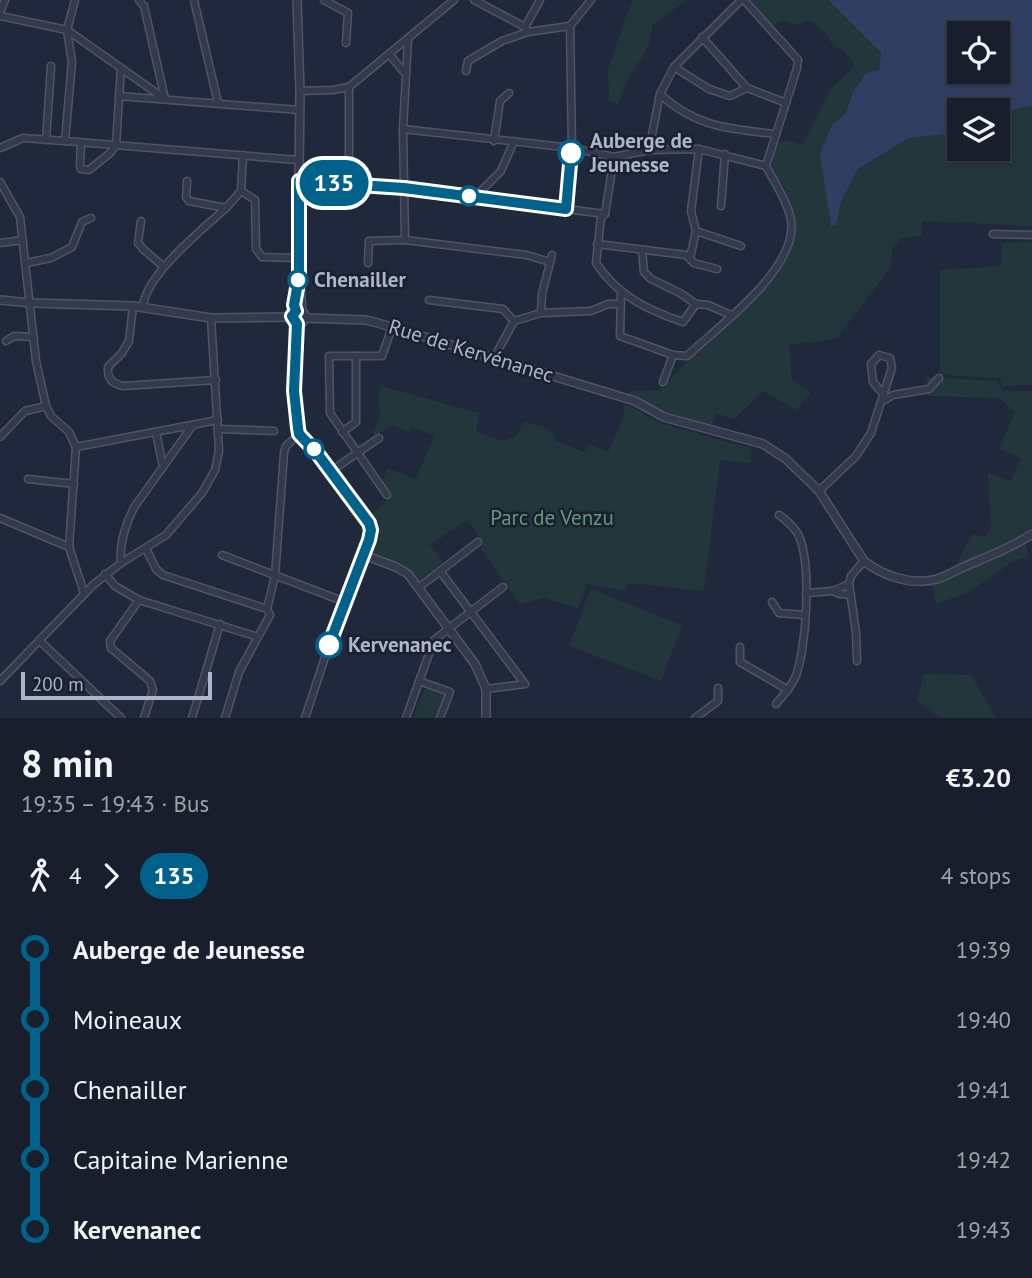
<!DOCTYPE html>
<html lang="en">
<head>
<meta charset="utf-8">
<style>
  body { margin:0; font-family:"PT Sans",sans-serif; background:#212734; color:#f1f3f6; height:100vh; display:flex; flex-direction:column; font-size:26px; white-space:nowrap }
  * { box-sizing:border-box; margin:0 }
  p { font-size:23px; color:#9fa2a9 }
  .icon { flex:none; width:38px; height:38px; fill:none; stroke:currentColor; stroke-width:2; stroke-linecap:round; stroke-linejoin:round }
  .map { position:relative; height:718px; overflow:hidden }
  .drawer { display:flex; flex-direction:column; background:#181e2c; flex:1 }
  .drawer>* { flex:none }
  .badge { padding:0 14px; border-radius:23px; font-size:24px; line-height:46px }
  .fabs { position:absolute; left:947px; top:21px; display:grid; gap:14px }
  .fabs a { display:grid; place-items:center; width:63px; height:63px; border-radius:0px; background:#181e2c; box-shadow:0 2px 5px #0004,0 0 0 2px #363c48; font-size:35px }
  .scale { position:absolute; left:21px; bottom:18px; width:191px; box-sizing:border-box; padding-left:7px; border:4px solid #afb5c8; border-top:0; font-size:19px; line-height:24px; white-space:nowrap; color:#afb5c8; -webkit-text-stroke:5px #192030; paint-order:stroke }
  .map>.badge { position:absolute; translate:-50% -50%; box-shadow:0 0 0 4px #fff }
  .legs { display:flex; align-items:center; gap:10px; height:77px; padding:0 21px; font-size:23px }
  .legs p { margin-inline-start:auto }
  .headline { display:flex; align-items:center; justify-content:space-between; height:119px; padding:0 21px }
  h1 { font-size:38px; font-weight:700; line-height:52px }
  ul { padding:0 21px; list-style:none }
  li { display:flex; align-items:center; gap:24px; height:70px; font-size:26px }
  li i { display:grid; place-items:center; width:10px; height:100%; margin:0 9px; background:currentColor }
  li i::after { content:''; width:18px; height:18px; margin:-9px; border:5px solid; border-radius:50%; background:#181e2c }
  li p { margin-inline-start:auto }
  li:first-child i { background:linear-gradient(#0000 50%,currentColor 0) }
  li:last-child i { background:linear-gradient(currentColor 50%,#0000 0) }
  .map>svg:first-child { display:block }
  .green { fill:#22363c }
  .water { fill:#313e61; fill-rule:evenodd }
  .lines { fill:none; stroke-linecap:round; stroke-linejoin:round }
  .minor-casing { stroke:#4f5566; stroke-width:9 }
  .tertiary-casing { stroke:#4f5566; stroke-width:10 }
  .minor { stroke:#343a4b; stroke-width:6 }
  .tertiary { stroke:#343a4b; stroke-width:7 }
  .line-1-casing { stroke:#fff; stroke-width:16 }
  .line-1 { stroke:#00628b; stroke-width:10 }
  .stop-1-dot { fill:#fff; stroke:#00628b; stroke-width:3.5 }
  .labels { text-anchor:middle; stroke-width:5; stroke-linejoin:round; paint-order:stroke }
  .stop-label { font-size:21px; font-weight:bold; fill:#afb5c8; stroke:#192030; text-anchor:start }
  .street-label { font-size:21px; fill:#afb5c8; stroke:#192030 }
  .park-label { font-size:21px; fill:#649a78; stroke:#192030 }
</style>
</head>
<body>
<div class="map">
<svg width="1032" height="718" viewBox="0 0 1032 718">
  <rect width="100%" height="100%" fill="#20283b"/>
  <g class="green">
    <path d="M632,0h55l-35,25c-2,23 -7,29 -20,47 -6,9 -10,22 -14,32l-9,-3 -1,-31z"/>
    <path d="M750,0h78l53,53 -2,17 -13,3 -13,19 -8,22 -13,12 -3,85 2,16 5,-2 6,-26 16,-30 51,-31 50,-5v16h39v-37l34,-6v120l-110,-5v15l-20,2 -10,11 -1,18 -55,72 -47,6 3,34 19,14 -15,17 -32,-19 -30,28 -18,-6 -5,14 -44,-14 -39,-18 2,-4 30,-1 43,-45 74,-68 12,-21 5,-17 1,-22 -10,-28 -12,-19 -1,-13 4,-14 9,-3 18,5 28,-56 24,-23 -11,-15 -10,-5 -10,-14 -15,-12 -14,5 -13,-5 -10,5z"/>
    <path d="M1032,242v143l-30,1 -2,-8 -60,-3v-105l61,-4 1,-23z"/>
    <path d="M926,377l71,4 6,10h29v136l-10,8 7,21 -15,5 -47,32 -31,11 -4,-21 29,-11 -4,-10 16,-28 12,3 6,-8 -3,-56 23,8 10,-23 -22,-9 16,-37 -16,-14 -71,-2z"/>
    <path d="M381,386l98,27 -3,19 28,9 13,-6 7,-13 19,4 9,7 4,8 28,11 5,-8 19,8 16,-37 -1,-10 9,2 28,16 92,26 -2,14 -30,-3 -16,131 -75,-8 -4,8 -38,-7 -9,24 -35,-10 -23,6 -38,-54v-10l-15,-20 -37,25 13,18 -25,17c-14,-18 -31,-16 -47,-29 0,-17 6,-16 -2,-35l21,-18 -7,-17 4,-13 29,11 18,-43 -22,-9 -3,5 -17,-7 -17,11 -2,-4 7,-16 -2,-19z"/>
    <path d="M591,589l91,36 -21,56 -92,-35z"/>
    <path d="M924,674l47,1 25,43h-56l-23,-18z"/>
    <path d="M427,688l15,5 2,4 -7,21h-24l11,-28z"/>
  </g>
  <path class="water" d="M828,0h204v106l-34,6 -39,-2v23l-50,5 -51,31 -16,30 -6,26 -5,2 -11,-74 12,-28 13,-11 8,-22 13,-19 13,-3 2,-17zM959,33h39v39h-39z"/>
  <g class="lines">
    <defs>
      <g id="minor">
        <path d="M75,0l-8,30 5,32 -7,79 233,19"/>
        <path d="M139,0l5,6 21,93"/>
        <path d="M194,0l24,103"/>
        <path d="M324,0l24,13 -2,30"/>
        <path d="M474,0l51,27 3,5 42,-6"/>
        <path d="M0,12l5,-12"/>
        <path d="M0,16l67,14 98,69"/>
        <path d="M570,26l21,-26"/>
        <path d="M525,27l15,-27"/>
        <path d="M702,37l45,51 39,15"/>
        <path d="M389,54l15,18"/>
        <path d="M674,67l35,22 21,7 17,-8"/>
        <path d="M466,71l2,-10 34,-20 26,-9"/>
        <path d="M349,87v97"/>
        <path d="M300,91l33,-1 16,-3 105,-87"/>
        <path d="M660,94c35,33 70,35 116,40"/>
        <path d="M119,96l180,14"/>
        <path d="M403,129l169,19 42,9 35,-7 50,-1 67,17"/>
        <path d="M46,140l5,-74"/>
        <path d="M494,141l6,-40 9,-8"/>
        <path d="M81,143l-1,23 1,3 8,1 21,-17 6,-8"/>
        <path d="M116,145l5,-77"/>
        <path d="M0,148l23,-10 42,3"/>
        <path d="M649,150l11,-56 14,-27 67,-67"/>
        <path d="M614,157l-9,57 -4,3 -5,46c21,32 51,47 87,59l13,-18"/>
        <path d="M187,181l-1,16 3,4 37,7 15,-17 2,-36"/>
        <path d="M299,181l105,7 201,26"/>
        <path d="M0,182l20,35 16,144 10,45 5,10 18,16 7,15 -7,100 15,46"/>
        <path d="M241,191l14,9 1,49 6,8 36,1"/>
        <path d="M475,197l26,-26 13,-30"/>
        <path d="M721,206l4,-52"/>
        <path d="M566,209l6,-61 -2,-122"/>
        <path d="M141,221l-3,22 6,7 20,17"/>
        <path d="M696,231l45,15"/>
        <path d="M993,234l39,1"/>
        <path d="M405,240l-2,-111 5,-90"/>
        <path d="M0,243l23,-3"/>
        <path d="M597,244l89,11 8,8 23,6"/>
        <path d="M642,250l2,22 7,7 29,14 16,11 12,1 23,10"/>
        <path d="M690,258l6,-27 -5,-20 8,-62"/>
        <path d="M26,263l25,-5 21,-11 10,-25 9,-4"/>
        <path d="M368,263l1,-22 36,-1 122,15 23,7"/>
        <path d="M621,292l-1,44 53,19 14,1c33,-31 112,-88 104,-136 -4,-20 -16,-36 -25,-54l31,-98 1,-8 -54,-60"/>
        <path d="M429,300l74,9 11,12"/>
        <path d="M133,306l-4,35 -7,12 -14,14c-1,11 4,17 15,19l93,-6"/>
        <path d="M143,307c2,-32 59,-77 83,-99"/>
        <path d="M541,313l1,-19 10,-39"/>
        <path d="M6,341l8,-5 20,1"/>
        <path d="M494,358l20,-37 27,-8 50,-2 17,-7h12"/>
        <path d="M663,382l10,-27"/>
        <path d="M883,401l10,-6 36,-6 10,-11"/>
        <path d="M219,429l55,2"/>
        <path d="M156,432l7,35"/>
        <path d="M342,432l14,-10v-66"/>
        <path d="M0,437l25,-26 21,-5"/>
        <path d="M76,447l142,-27"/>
        <path d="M331,471l48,-33"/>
        <path d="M28,479l46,5"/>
        <path d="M819,491l37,-35 15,-23 21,-65 -2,-10 -11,-3 -8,9 2,18 11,13"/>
        <path d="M387,495l-57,-82 -1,-57h53l10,-29"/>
        <path d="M0,518l69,29"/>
        <path d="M146,549l10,20 7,6 104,34"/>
        <path d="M222,555l123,47"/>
        <path d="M121,563c-2,-18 5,-41 14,-57l58,-81"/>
        <path d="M440,571l85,113 -39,5"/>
        <path d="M105,574l10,12 24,14 119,37"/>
        <path d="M849,584l-16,7 7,3 11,1"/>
        <path d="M418,588l60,-46"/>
        <path d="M806,593l27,-2"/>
        <path d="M139,600l-29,41 1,7 39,33 3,9 -9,28"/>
        <path d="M772,602l7,11 26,2"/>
        <path d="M40,641l81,77"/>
        <path d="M740,647v15l48,28"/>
        <path d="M857,661l-1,-29 -7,-48 2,-8 13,-15"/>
        <path d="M0,681l93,-96 28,-22 45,-28 36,-42 13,-23 4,-19 -8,-133"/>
        <path d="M419,681l31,11 -10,26"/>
        <path d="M776,704c7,-8 14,-16 19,-26 12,-29 17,-116 3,-144 -5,-8 -12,-14 -19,-19"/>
        <path d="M192,718l28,-94"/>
        <path d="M225,718l14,-46 31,-57 -3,-6 8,-33 9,-123 2,-7 13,-12"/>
        <path d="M305,718l25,-76 34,-87"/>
        <path d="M406,718l28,-78 69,-53"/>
        <path d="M695,718l23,-17v-13"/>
      </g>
      <g id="tertiary">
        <path d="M297,0l3,91 -2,167 4,54"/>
        <path d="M0,300l31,3 102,3 78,12 81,-1"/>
        <circle cx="298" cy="317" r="7"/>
        <path d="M296,311l-2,-6 5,-27"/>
        <path d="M305,318l61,2 26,7 243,74 29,16 99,27 23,15 33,32 45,70c19,15 49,25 73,18 14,-5 27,-13 41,-18 18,-8 38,-16 54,-27"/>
        <path d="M297,324l-3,67 5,43 18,19 51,70 3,7 -7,25 32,12 12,7 67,90 11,25v29"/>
      </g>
    </defs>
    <use href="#minor" class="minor-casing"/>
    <use href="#tertiary" class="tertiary-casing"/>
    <use href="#minor" class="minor"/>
    <use href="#tertiary" class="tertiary"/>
  </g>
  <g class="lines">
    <defs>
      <path id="line-1" d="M329,645l40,-105 2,-10 -2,-7 -52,-70 -18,-19 -1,-6 -4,-37 3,-67 -5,-8 4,-5 -2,-6 5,-28v-96l105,7 162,21 5,-56"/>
    </defs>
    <use href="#line-1" class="line-1-casing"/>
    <use href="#line-1" class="line-1"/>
  </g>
  <g class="stop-1-dot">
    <circle cx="571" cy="153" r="12"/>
    <circle cx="469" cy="196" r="9"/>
    <circle cx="298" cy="280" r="9"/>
    <circle cx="314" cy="449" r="9"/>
    <circle cx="329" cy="645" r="12"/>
  </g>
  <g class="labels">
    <g class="stop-label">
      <text x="590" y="148">Auberge de<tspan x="590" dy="24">Jeunesse</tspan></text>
      <text x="314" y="287">Chenailler</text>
      <text x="348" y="652">Kervenanec</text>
    </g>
    <g class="street-label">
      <text transform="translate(471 351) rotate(17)" y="7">Rue de Kervénanec</text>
    </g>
    <g class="park-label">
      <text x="552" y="525">Parc de Venzu</text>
    </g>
  </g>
</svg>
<div class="fabs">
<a><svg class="icon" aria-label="locate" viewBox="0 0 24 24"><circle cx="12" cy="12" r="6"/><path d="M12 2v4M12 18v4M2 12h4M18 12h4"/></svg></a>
<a><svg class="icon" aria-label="layers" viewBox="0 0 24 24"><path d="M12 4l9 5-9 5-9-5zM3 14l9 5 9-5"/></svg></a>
</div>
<div class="scale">200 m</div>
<b class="badge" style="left:334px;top:183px;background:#00628b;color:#fff">135</b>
</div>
<section class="drawer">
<div class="headline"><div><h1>8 min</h1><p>19:35 – 19:43 · Bus</p></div><b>€3.20</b></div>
<div class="legs"><svg class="icon" aria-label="walk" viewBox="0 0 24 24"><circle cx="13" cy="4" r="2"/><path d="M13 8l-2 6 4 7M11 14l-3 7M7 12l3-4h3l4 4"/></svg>4<svg class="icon" aria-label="forward" viewBox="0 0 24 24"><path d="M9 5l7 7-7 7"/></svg><b class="badge" style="background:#00628b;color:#fff">135</b><p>4 stops</p></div>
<ul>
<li><i style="color:#00628b"></i><b>Auberge de Jeunesse</b><p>19:39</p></li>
<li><i style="color:#00628b"></i><span>Moineaux</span><p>19:40</p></li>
<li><i style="color:#00628b"></i><span>Chenailler</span><p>19:41</p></li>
<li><i style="color:#00628b"></i><span>Capitaine Marienne</span><p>19:42</p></li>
<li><i style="color:#00628b"></i><b>Kervenanec</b><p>19:43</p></li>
</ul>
</section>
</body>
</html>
